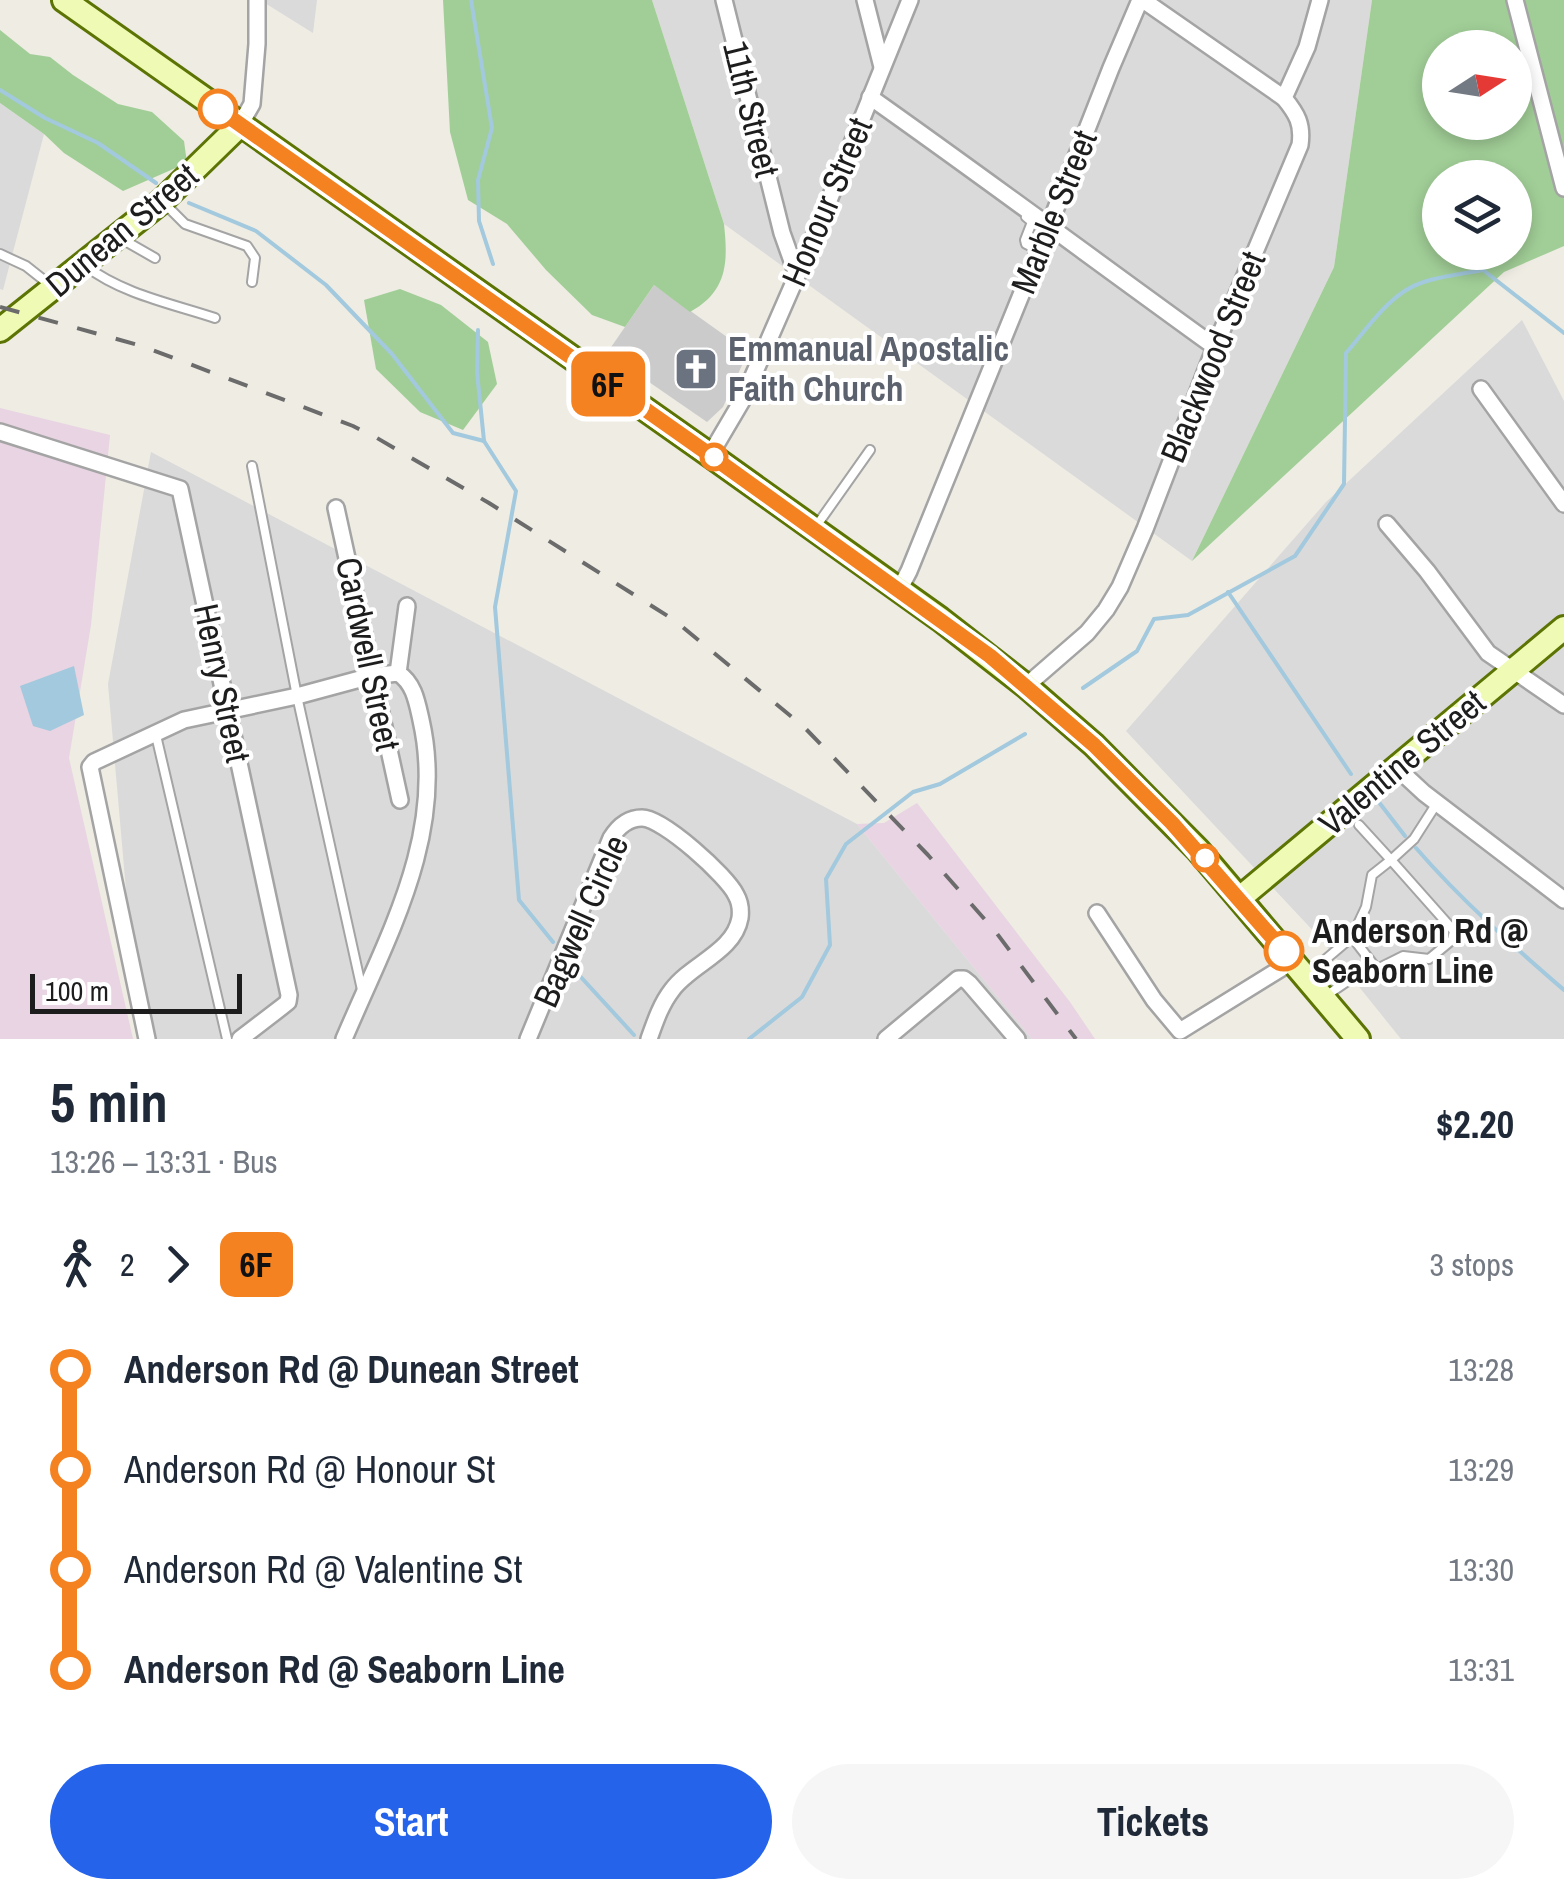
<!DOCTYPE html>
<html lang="en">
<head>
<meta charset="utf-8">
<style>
  body { margin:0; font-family:"Archivo Narrow",sans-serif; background:#f6f6f7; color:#1f2937; height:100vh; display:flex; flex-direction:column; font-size:38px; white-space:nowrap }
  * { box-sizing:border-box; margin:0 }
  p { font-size:32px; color:#747a83 }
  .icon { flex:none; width:55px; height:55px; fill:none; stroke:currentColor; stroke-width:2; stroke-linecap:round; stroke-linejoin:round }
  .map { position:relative; height:1039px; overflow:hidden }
  .details { display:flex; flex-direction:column; background:#fff; flex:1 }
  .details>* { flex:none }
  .badge { padding:0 20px; border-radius:15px; font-size:35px; line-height:65px }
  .needle { width:65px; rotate:78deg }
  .tools { position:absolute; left:1422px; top:30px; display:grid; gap:20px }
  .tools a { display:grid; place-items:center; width:110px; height:110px; border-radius:50%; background:#fff; box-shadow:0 5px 15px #0003; font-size:50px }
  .scale { position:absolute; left:30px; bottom:25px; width:212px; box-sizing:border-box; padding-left:10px; border:5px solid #1d1d1d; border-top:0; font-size:28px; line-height:35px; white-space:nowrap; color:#1d1d1d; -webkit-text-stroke:8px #fff; paint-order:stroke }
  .map>.badge { position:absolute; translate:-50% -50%; box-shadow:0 0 0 5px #fff }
  .legs { display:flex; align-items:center; gap:15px; height:110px; padding:0 50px; font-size:32px }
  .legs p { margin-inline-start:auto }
  .head { display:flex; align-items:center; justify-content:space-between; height:170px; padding:0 50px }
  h1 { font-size:55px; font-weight:700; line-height:75px }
  .primary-button { display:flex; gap:20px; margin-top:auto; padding:20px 50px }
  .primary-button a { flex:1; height:115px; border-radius:60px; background:#2563eb; color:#fff; font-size:40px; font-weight:700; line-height:115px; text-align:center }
  .primary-button a+a { background:#f6f6f7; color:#1f2937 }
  ul { padding:0 50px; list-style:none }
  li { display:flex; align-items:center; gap:35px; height:100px; font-size:38px }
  li i { display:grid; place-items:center; width:15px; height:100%; margin:0 12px; background:currentColor }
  li i::after { content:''; width:25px; height:25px; margin:-12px; border:8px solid; border-radius:50%; background:#fff }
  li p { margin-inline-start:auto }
  li:first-child i { background:linear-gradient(#0000 50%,currentColor 0) }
  li:last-child i { background:linear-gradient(currentColor 50%,#0000 0) }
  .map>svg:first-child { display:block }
  .residential { fill:#dbdada }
  .industrial { fill:#e8d4e2 }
  .religious { fill:#cbcbcb }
  .forest { fill:#a1ce97; fill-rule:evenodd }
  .water { fill:#a2c9dd }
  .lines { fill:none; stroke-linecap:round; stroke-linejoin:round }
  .stream { stroke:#a2c9dd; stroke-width:4 }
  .lane-casing { stroke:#a4a4a4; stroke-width:12 }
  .street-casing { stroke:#a4a4a4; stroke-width:20 }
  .secondary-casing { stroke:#5c7404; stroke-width:28 }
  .lane { stroke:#fff; stroke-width:8 }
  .street { stroke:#fff; stroke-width:15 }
  .secondary { stroke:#effab5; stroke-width:22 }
  .rail { stroke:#6b6b6b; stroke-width:4; stroke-dasharray:20 20; stroke-linecap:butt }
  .line-1-casing { stroke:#fff; stroke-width:22 }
  .line-1 { stroke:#f58220; stroke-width:15 }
  .stop-1-dot { fill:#fff; stroke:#f58220; stroke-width:5 }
  .labels { text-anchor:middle; stroke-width:8; stroke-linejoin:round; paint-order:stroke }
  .street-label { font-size:35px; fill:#1d1d1d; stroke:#fff }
  .worship-label { font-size:35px; font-weight:bold; fill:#5b616d; stroke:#fff; text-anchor:start }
  .stop-label { font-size:35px; font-weight:bold; fill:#1d1d1d; stroke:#fff; text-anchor:start }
</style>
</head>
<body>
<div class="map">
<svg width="1564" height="1039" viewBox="0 0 1564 1039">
  <rect width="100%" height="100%" fill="#eeece3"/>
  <g class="residential">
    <path d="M260,0h57l-4,33z"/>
    <path d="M652,0h720l-38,267 -142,294 -468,-337z"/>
    <path d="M0,103l44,31 -41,156 -3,-1z"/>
    <path d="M1522,320l42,81v638h-163l-82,-102 -193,-206 200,-229z"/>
    <path d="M151,452l706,372 175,215h-893l-31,-355z"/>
  </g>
  <g class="industrial">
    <path d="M0,408l110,27 -19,190 -22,133 64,281h-133z"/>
    <path d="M917,803l153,199 25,37h-63l-175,-215 27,-1z"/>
  </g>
  <path class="religious" d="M654,285l94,67 -25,55 -16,15 -100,-69z"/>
  <g class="forest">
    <path d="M443,0h209l72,224c4,38 4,67 -34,88l-36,-27 -29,42 -33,-12 -46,-45 -39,-46 -39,-24 -18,-68z"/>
    <path d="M1372,0h192v246l-60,26 -312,289 142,-294zM1440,48h75v74h-75zM1440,178h75v74h-75z"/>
    <path d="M0,30l30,24 20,3 23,18 45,29 34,8 32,29 3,22 -64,28 -59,-38 -20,-19 -44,-31z"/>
    <path d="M400,289l41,16 47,37 9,42 -34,46 -43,-18 -44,-43 -12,-69z"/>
  </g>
  <path class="water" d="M74,666l10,49 -34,16 -17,-5 -13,-40z"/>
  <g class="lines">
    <g class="stream">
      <path d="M471,0l21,128 -14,52 1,41 14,43"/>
      <path d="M0,90l45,28 53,25 58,40"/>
      <path d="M189,203l67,28 70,54 66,69 61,79 31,8"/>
      <path d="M478,330l-1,42 7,69 32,50 -21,116 24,293 34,42"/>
      <path d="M1228,592l123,182"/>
      <path d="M1083,688l54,-37 17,-32 34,-4 107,-59 49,-72 2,-131c21,-24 44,-60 75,-70 19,-7 42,-9 62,-13l81,63"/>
      <path d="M1378,801l27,35"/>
      <path d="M1416,848c45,52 96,97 148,142"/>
      <path d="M568,963l66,72"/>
      <path d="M749,1039l53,-42 28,-52 -4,-66 20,-35 67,-52 27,-8 85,-50"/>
    </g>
    <defs>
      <g id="lane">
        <path d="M166,205l19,19 62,22 8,12 -3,24"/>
        <path d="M1026,217l6,5 -7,18 1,4 12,6"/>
        <path d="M120,238l35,20"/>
        <path d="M0,254l26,12 24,19"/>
        <path d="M86,266c36,28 87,38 129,52"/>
        <path d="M252,466l45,230 65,294"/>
        <path d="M817,525l53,-75"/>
        <path d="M155,731l72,308"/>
        <path d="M1359,825l32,35 23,-21 23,-36"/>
        <path d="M1352,937l24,31"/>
        <path d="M1307,975l45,-38 14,-30 6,-32 19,-15 63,71 -2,9 -23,19 -26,-3 -24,12h-12l-40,27"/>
      </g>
      <g id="street">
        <path d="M724,0l58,233 15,42"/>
        <path d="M865,0l17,67"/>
        <path d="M1143,0l141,98"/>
        <path d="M1515,0l49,188"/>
        <path d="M870,97c116,82 230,167 345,250"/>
        <path d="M240,125l12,-21 5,-60v-44"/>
        <path d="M1481,389l83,115"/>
        <path d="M0,432l180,57 109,506 -1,7 -5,4 -43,33"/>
        <path d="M710,455l33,-56 76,-174 91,-225"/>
        <path d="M336,508l64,292"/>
        <path d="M1387,524l40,47 61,82 76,52"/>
        <path d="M899,590l10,-19 140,-345 62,-158 29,-68"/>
        <path d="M398,673l9,-67"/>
        <path d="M1026,686l61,-53 19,-23 14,-23 25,-58 70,-182 85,-202c3,-21 -3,-31 -16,-47l23,-51 13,-47"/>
        <path d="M1397,768l27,25 140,107"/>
        <path d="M1097,913l57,87 26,31 113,-70"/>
        <path d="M147,1039l-57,-272 4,-5 90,-42 113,-24 74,-20 27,-3c16,10 19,29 23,47 26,114 -34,217 -77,319"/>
        <path d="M528,1039l83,-201c7,-11 17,-20 31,-20 21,0 85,58 94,77 4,7 5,15 4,23 -6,34 -49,46 -68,72 -11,14 -17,32 -23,49"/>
        <path d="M886,1039l72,-60h6l5,4 48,56"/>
      </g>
      <g id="secondary">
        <path d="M64,0l646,455 230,164 86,67 68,59 104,105 160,189"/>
        <path d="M0,330l162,-129 78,-76"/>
        <path d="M1240,898l324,-270"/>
      </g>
    </defs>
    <use href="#lane" class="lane-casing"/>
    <use href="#street" class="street-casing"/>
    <use href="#secondary" class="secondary-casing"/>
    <use href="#lane" class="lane"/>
    <use href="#street" class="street"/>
    <use href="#secondary" class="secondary"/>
    <path class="rail" d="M0,307l142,39 211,80 24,12 112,65 185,117 130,107 124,128 67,76 81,108"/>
  </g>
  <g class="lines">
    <defs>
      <path id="line-1" d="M218,109l492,346 280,201 104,89 78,78 112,128"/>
    </defs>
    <use href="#line-1" class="line-1-casing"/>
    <use href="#line-1" class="line-1"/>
  </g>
  <defs>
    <symbol id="church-square" viewBox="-11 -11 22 22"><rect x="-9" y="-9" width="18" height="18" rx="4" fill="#6b7280" stroke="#fff"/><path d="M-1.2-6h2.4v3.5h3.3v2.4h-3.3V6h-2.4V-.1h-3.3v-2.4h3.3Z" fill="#fff"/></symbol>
  </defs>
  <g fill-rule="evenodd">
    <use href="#church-square" x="671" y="344" width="50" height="50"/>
  </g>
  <g class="stop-1-dot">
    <circle cx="218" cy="109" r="18"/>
    <circle cx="714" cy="457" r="12"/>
    <circle cx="1205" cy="858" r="12"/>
    <circle cx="1284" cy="951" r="18"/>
  </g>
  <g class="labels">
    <g class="street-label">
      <text transform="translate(751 109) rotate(76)" y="12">11th Street</text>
      <text transform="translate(827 202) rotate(-67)" y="12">Honour Street</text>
      <text transform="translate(1054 212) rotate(-68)" y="12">Marble Street</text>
      <text transform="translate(122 230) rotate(-40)" y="12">Dunean Street</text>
      <text transform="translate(1213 357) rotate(-68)" y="12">Blackwood Street</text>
      <text transform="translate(368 654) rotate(78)" y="12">Cardwell Street</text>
      <text transform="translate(222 683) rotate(78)" y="12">Henry Street</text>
      <text transform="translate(1402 763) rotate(-40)" y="12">Valentine Street</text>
      <text transform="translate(581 921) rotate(-66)" y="12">Bagwell Circle</text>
    </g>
    <g class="worship-label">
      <text x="728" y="361">Emmanual Apostalic<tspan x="728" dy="40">Faith Church</tspan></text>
    </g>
    <g class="stop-label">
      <text x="1312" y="943">Anderson Rd @<tspan x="1312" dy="40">Seaborn Line</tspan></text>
    </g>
  </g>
</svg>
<div class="tools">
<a><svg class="needle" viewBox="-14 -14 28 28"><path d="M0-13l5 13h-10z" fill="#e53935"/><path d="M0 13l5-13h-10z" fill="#747a83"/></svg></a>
<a><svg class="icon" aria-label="layers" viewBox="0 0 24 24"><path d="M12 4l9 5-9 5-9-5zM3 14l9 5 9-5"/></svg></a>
</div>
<div class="scale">100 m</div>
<b class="badge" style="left:608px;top:384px;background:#f58220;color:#111">6F</b>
</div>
<section class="details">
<div class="head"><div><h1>5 min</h1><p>13:26 – 13:31 · Bus</p></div><b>$2.20</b></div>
<div class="legs"><svg class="icon" aria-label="walk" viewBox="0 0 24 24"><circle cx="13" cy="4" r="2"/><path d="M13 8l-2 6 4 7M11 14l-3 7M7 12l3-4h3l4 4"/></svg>2<svg class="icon" aria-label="forward" viewBox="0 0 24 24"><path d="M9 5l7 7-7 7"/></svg><b class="badge" style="background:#f58220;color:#111">6F</b><p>3 stops</p></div>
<ul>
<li><i style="color:#f58220"></i><b>Anderson Rd @ Dunean Street</b><p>13:28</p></li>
<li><i style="color:#f58220"></i><span>Anderson Rd @ Honour St</span><p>13:29</p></li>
<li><i style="color:#f58220"></i><span>Anderson Rd @ Valentine St</span><p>13:30</p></li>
<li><i style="color:#f58220"></i><b>Anderson Rd @ Seaborn Line</b><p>13:31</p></li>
</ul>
<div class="primary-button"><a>Start</a><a>Tickets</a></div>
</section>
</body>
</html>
